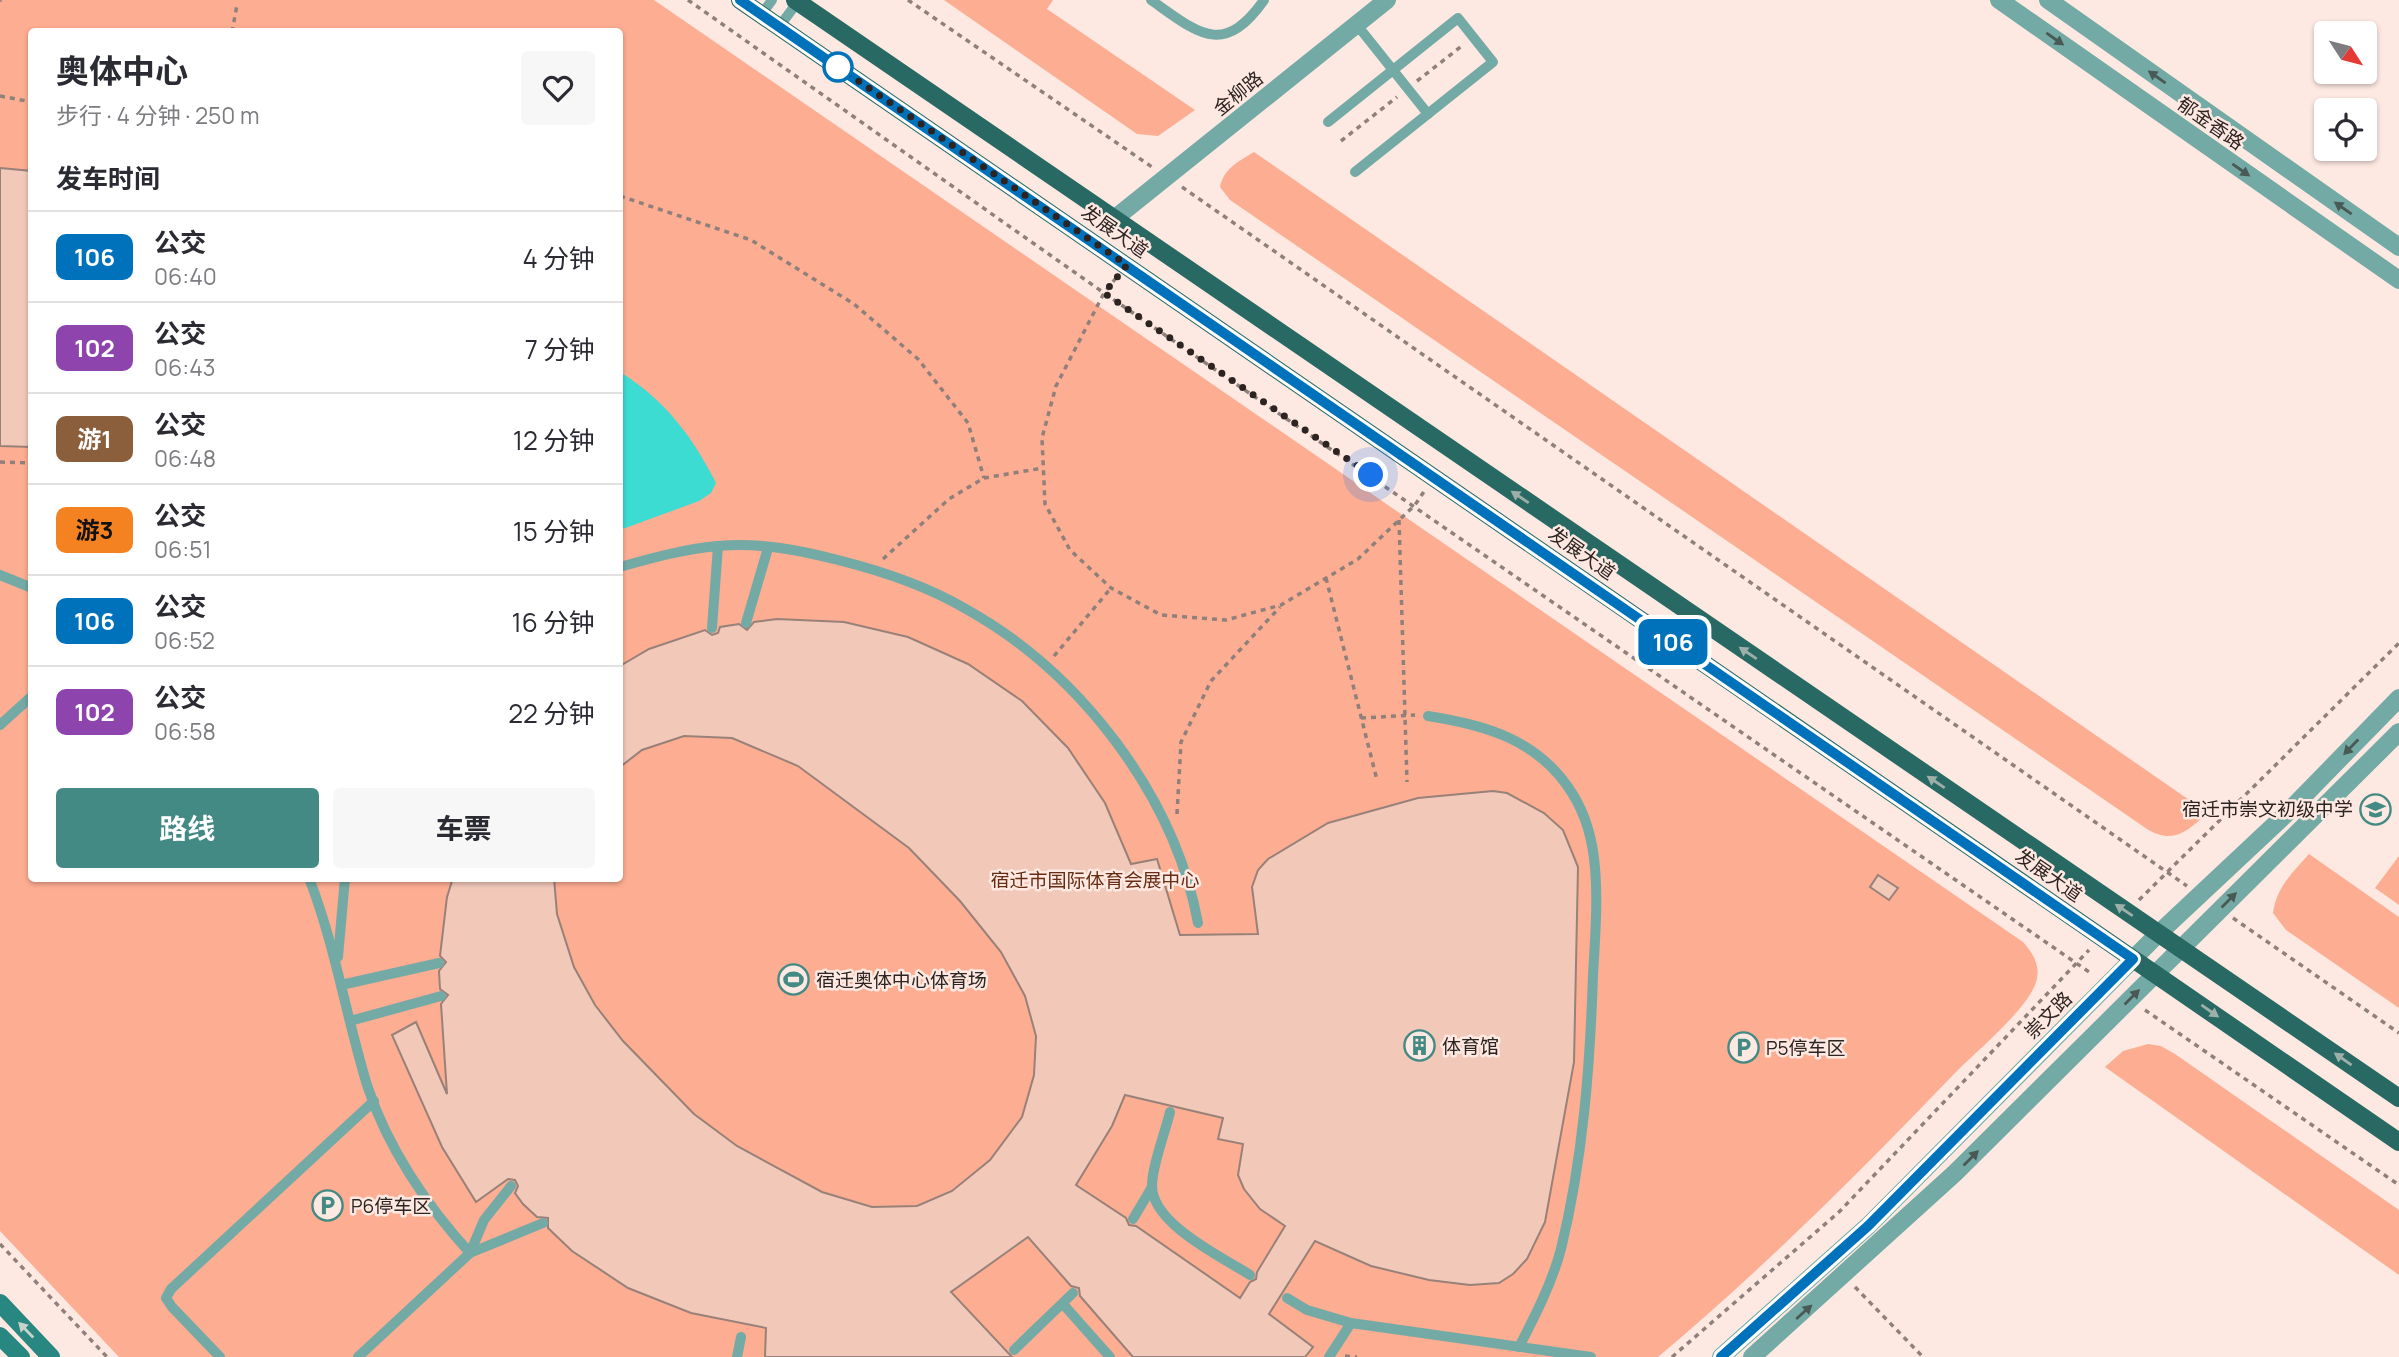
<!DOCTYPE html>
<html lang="zh">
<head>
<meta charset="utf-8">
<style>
  body { margin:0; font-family:Manrope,"Noto Sans SC",sans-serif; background:#f7f7f7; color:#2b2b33; height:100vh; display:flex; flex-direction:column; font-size:26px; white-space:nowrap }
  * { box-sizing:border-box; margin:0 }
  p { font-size:23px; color:#7c7c81 }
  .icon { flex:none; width:38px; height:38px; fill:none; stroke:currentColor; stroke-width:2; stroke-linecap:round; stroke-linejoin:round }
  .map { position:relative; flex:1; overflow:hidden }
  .side { position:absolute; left:28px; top:28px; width:595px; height:854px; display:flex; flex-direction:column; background:#fff; border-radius:7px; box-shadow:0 2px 5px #0004 }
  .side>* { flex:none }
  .badge { padding:0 14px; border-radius:10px; font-size:24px; line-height:46px }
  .needle { width:46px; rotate:126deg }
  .controls { position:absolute; left:2314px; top:21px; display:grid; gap:14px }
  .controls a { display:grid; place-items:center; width:63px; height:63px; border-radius:7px; background:#fff; box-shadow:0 2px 5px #0004; font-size:35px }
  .you { position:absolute; width:35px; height:35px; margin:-18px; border:5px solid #fff; border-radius:50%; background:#1a73e8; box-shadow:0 0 0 10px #1a73e833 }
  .map>.badge { position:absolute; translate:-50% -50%; box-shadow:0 0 0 4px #fff }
  h2 { padding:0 28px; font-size:26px; line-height:63px }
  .round { display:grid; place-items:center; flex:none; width:74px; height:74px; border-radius:7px; background:#f7f7f7 }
  .head { display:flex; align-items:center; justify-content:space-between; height:119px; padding:0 28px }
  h1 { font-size:33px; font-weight:700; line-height:52px }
  .primary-button { display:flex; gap:14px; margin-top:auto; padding:14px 28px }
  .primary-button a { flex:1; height:80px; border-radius:7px; background:#438a84; color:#fff; font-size:28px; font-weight:700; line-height:80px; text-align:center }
  .primary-button a+a { background:#f7f7f7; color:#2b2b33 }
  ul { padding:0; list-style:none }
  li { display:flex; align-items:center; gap:21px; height:91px; padding:0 28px; border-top:2px solid #e1e1e2 }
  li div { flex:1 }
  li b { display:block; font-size:26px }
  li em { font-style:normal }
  li .badge { min-width:77px; font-weight:700; text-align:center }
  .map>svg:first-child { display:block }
  .green { fill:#fdad91; fill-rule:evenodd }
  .water { fill:#3cdcd2 }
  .building { fill:#f2c8b9; stroke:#988179; stroke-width:2; fill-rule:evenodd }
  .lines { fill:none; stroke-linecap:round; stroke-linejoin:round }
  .path { stroke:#8f807b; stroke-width:3.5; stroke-dasharray:5 5; stroke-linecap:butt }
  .service { stroke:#74aaa5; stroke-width:10 }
  .minor { stroke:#74aaa5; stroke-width:18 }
  .tertiary { stroke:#74aaa5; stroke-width:18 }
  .secondary { stroke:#288881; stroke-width:18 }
  .primary { stroke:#286963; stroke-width:18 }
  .oneway { fill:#495955 }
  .oneway2 { fill:#9eafa9 }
  .oneway3 { fill:#c8d1ca }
  .line-casing { stroke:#fff; stroke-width:16 }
  .line { stroke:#0072bc; stroke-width:10 }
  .walk { stroke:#2d2320; stroke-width:7; stroke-dasharray:0 12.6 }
  .stop-dot { fill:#fff; stroke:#0072bc; stroke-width:3.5 }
  .labels { text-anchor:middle; stroke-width:5; stroke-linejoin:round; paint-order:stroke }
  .street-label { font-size:19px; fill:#2d2320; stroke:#fee9e2 }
  .poi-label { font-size:19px; fill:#2d2320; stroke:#fee9e2; text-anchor:start }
  .park-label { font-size:19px; fill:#682b13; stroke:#fee9e2 }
</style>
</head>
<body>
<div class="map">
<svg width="2399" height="1357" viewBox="0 0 2399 1357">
  <rect width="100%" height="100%" fill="#fee9e2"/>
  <g class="green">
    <path d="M0,0h654l1369,942c11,12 19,26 12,43 -12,28 -56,64 -78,86 -96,100 -193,197 -299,286h-1539l-119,-126zM32,32h588v846h-588z"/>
    <path d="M944,0h109l-6,9 148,101 -37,26 -21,-2z"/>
    <path d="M1254,152l954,661c-21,18 -34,32 -61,16l-917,-629 -10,-13c4,-19 18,-25 34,-35z"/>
    <path d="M2399,847v58l-24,-17 24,-32z"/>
    <path d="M2309,854l90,63v91l-113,-78 -13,-17c3,-25 20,-41 36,-59z"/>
    <path d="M2148,1044l13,2 14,8 224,156v65l-294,-208 18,-16z"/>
  </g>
  <path class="water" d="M620,372c45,28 72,64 96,111l-5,10 -12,8 -79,29z"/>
  <g class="building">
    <path d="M0,168l32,3v276l-32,-1z"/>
    <path d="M777,619l67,3 64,15 60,27 54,37 46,47 37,55 26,61 26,-5 23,76 78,-1 -6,-47 6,-17 10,-11 60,-36 90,-25 75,-7 14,2 37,20 19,17 15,37 -4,195 -29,160 -18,37 -14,15 -14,9 -29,2 -41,-5 -58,-14 -56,-25 -46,73 44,33 -8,10h-172l-53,-61 -1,-8 -8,-2 -43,-49 -77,55 61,65h-247l1,-29 -75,-15 -63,-25 -56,-37 -24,-23v-10l-11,-1 -14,-13 -8,-11 3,-7 -3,-6 -7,-1 -32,23 -34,-55 -50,-112 24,-13 31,72 -6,-90 7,-9 -8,-6 -1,-18 7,-9 -6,-6 7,-59 6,-19h101l3,36 17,53 21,38 28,36 71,73 43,32 85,46 50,15 45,-1 35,-15 38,-31 32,-43 12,-42 2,-39 -11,-40 -24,-44 -41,-51 -51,-53 -111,-82 -66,-28 -48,-2 -42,14 -22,17v-101l29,-17 56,-19 7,5 6,-2 2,-6 19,-3 8,6 7,-8zM1125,1095l98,23 -5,21 25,5 -5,31 6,14 16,20 25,17 -28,46 -1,7 -6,3 -10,16 -104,-72 -7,-1 -3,-7 -50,-33 36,-59z"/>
    <path d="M1878,875l20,13 -9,12 -19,-13z"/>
  </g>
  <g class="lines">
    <g class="path">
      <path d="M688,0l416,293 988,681"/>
      <path d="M908,0l244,167"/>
      <path d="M0,1l1,-1"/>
      <path d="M232,32l5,-27"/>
      <path d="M1417,81l46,-36"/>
      <path d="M0,96l32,6"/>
      <path d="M1341,141l56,-44"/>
      <path d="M1182,187l1005,699"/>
      <path d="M620,196l131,44 103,64 64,55 50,64 16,55"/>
      <path d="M1116,278l-12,15 -48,93 -14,52 3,66 25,46 41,38 50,27 65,5 55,-15 77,-46 57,-54 10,-15"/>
      <path d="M0,462l32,1"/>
      <path d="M1399,520l8,262"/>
      <path d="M883,559l66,-60 35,-21 59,-10"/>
      <path d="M1326,578l51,202"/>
      <path d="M1054,656l57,-68"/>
      <path d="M1361,718l54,-3"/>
      <path d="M1177,814l4,-72 30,-61 69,-74"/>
      <path d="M2139,900l260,-257"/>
      <path d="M2233,918l166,115"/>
      <path d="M2145,1010l254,175"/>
      <path d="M0,1244l107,113"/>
      <path d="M1855,1287l68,70"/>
      <path d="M1345,1356l12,1"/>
      <path d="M1672,1357l167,-145 250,-262"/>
    </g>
    <g class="service">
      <path d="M1151,0c47,33 72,58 113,0"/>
      <path d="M761,15l11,-15"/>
      <path d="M1357,25l71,89"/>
      <path d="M779,27l20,-27"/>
      <path d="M1328,122l130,-104 35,44 -138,110"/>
      <path d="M620,567c32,-9 64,-18 98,-21 40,-4 81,4 120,14 44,11 89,26 128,49 113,63 208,185 232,314"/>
      <path d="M0,575l32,13"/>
      <path d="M746,623l22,-75"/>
      <path d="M712,628l6,-82"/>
      <path d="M1428,716c58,9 111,24 144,77 14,22 21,49 23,75 3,35 0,72 -2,107 -3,92 -10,184 -32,274 -9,34 -26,67 -42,98"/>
      <path d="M0,725l32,-29"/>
      <path d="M309,878c26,67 37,138 58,207 20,62 60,121 103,168"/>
      <path d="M338,957l7,-79"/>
      <path d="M341,985l98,-22"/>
      <path d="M350,1021l91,-25"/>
      <path d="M1170,1112c-5,21 -18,54 -18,74 0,38 70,71 98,89"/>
      <path d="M1133,1219l19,-32"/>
      <path d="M470,1253l14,-33 27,-34"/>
      <path d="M1287,1298l20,12 44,13"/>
      <path d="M1063,1304l47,53"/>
      <path d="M1014,1350l59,-57"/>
      <path d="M220,1357l-48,-50 -6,-9 5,-9 203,-188"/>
      <path d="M358,1357l112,-104 73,-30"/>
      <path d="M737,1357l4,-20"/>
      <path d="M1329,1357l22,-34 240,34"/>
    </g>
    <g class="minor">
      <path d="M1999,0l400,280"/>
      <path d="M2048,0l351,247"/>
      <path d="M1114,219l273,-219"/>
    </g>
    <g class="tertiary">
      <path d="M1721,1357l147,-131 290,-292 128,-120 113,-116"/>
      <path d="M1752,1357l203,-184 444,-441"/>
    </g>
    <g class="secondary">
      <path d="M0,1303l51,54"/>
      <path d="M0,1336l21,21"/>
    </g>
    <g class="primary">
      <path d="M740,0l1659,1142"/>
      <path d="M795,0l1604,1098"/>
    </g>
  </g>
  <defs><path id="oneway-solid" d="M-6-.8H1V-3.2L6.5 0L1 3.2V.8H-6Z" transform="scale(1.75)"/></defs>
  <g class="oneway">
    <use href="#oneway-solid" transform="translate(2055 39) rotate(35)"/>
    <use href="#oneway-solid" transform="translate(2157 77) rotate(-145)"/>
    <use href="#oneway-solid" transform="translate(2241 170) rotate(35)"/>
    <use href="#oneway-solid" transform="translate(2343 208) rotate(-145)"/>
    <use href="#oneway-solid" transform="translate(2351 747) rotate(134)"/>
    <use href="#oneway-solid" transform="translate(2229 900) rotate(-45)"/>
    <use href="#oneway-solid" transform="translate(2132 997) rotate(-45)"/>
    <use href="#oneway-solid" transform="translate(1971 1158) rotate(-45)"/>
    <use href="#oneway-solid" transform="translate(1804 1312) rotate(-42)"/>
  </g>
  <g class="oneway2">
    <use href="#oneway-solid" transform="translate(1520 497) rotate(-146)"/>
    <use href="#oneway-solid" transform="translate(1748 653) rotate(-146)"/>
    <use href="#oneway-solid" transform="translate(1936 782) rotate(-146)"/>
    <use href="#oneway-solid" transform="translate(2124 910) rotate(-146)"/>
    <use href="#oneway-solid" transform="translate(2210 1011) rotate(35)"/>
    <use href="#oneway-solid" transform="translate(2343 1059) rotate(-145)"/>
  </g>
  <use class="oneway3" href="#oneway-solid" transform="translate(26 1330) rotate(-134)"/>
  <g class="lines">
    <defs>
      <path id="line" d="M740,0l1393,959 -265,267 -147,131"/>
    </defs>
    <use href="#line" class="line-casing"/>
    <use href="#line" class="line"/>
    <path class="walk" d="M838,67l289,198 -23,28 267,182"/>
  </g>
  <defs>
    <symbol id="school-ring" viewBox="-11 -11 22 22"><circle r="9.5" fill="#fee9e2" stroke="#438a84" stroke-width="1.5"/><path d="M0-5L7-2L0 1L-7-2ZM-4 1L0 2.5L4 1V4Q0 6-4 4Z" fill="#438a84"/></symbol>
    <symbol id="stadium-ring" viewBox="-11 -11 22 22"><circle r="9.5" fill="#fee9e2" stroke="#438a84" stroke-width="1.5"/><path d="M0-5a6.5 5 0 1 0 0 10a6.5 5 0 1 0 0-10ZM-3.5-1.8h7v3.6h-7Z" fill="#438a84"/></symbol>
    <symbol id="building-ring" viewBox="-11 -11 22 22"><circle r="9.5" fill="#fee9e2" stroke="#438a84" stroke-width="1.5"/><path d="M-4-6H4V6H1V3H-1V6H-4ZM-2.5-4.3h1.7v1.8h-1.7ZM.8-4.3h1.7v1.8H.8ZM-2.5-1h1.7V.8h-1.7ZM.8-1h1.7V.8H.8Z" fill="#438a84"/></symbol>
    <symbol id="parking-ring" viewBox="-11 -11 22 22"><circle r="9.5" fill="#fee9e2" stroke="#438a84" stroke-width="1.5"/><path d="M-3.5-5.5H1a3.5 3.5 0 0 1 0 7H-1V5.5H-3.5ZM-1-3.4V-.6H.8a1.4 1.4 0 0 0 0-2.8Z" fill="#438a84"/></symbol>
  </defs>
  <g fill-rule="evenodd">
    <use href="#school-ring" x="2358" y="792" width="35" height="35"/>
    <use href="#stadium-ring" x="776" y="962" width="35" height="35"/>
    <use href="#building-ring" x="1402" y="1028" width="35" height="35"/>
    <use href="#parking-ring" x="1726" y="1030" width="35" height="35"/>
    <use href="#parking-ring" x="310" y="1188" width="35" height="35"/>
  </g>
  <circle class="stop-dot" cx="838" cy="67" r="14"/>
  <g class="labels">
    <g class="street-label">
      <text transform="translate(1238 93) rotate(-39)" y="7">金柳路</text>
      <text transform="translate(2211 123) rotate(35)" y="7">郁金香路</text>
      <text transform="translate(1115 231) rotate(35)" y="7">发展大道</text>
      <text transform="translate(1582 553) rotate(35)" y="7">发展大道</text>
      <text transform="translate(2049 875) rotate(35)" y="7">发展大道</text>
      <text transform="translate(2048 1015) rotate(-45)" y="7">崇文路</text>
    </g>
    <g class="poi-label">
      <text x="2353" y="816" text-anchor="end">宿迁市崇文初级中学</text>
      <text x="816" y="987">宿迁奥体中心体育场</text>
      <text x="1442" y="1053">体育馆</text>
      <text x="1766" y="1055">P5停车区</text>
      <text x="351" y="1213">P6停车区</text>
    </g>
    <g class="park-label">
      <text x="1095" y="887">宿迁市国际体育会展中心</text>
    </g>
  </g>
</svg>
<div class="controls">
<a><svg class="needle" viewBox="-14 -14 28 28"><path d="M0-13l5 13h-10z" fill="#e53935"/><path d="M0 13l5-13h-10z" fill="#7c7c81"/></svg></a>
<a><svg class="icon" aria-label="locate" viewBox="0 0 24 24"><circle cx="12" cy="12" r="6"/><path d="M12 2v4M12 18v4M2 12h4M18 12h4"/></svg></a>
</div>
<div class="you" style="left:1371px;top:475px"></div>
<b class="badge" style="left:1673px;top:642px;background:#0072bc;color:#fff">106</b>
<section class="side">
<div class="head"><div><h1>奥体中心</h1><p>步行 · 4 分钟 · 250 m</p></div><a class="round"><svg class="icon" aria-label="heart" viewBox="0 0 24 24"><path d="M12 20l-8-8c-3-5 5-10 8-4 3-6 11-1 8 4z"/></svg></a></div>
<h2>发车时间</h2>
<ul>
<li><span class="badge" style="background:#0072bc;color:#fff">106</span><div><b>公交</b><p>06:40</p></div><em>4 分钟</em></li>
<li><span class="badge" style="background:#8e44ad;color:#fff">102</span><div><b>公交</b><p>06:43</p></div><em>7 分钟</em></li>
<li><span class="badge" style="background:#8b5e3c;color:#fff">游1</span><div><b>公交</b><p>06:48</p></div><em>12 分钟</em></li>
<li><span class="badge" style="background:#f58220;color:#111">游3</span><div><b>公交</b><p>06:51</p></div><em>15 分钟</em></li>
<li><span class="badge" style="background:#0072bc;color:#fff">106</span><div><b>公交</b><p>06:52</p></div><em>16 分钟</em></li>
<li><span class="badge" style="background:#8e44ad;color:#fff">102</span><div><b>公交</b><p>06:58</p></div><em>22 分钟</em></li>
</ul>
<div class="primary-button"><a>路线</a><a>车票</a></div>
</section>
</div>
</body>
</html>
